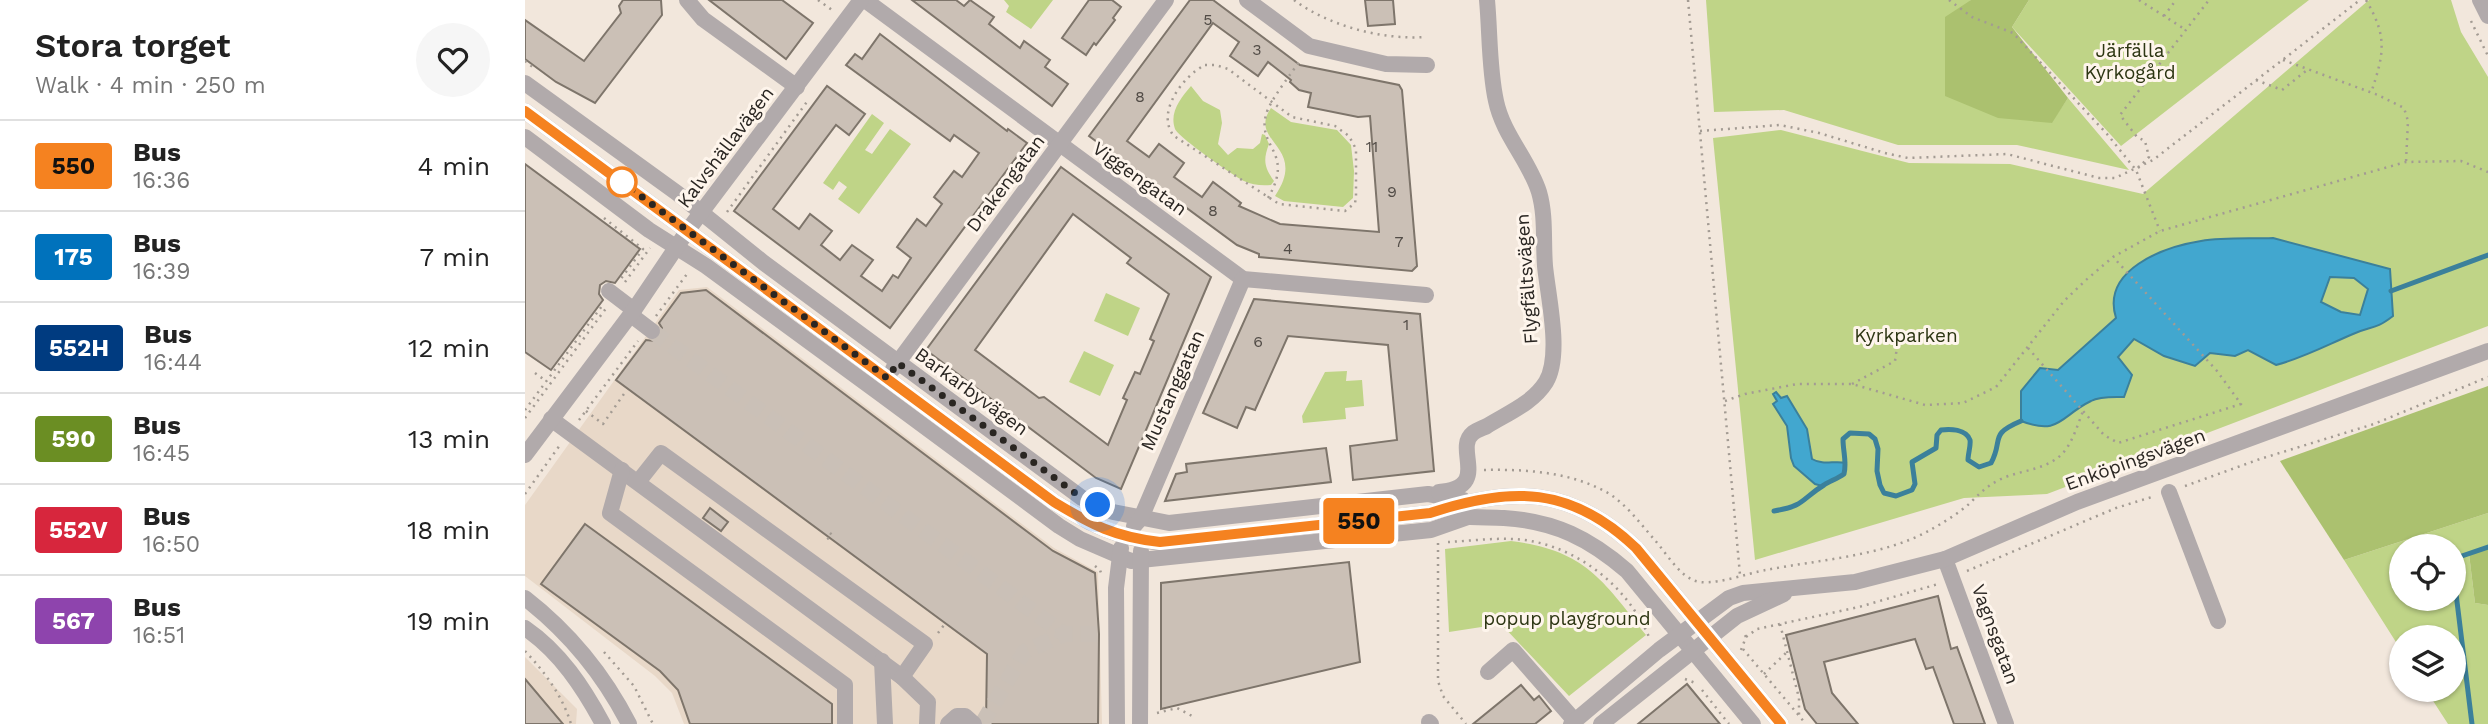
<!DOCTYPE html>
<html lang="en">
<head>
<meta charset="utf-8">
<style>
  body { margin:0; font-family:"Work Sans",sans-serif; background:#f6f6f6; color:#222; height:100vh; display:flex; flex-direction:column; font-size:26px; white-space:nowrap }
  * { box-sizing:border-box; margin:0 }
  p { font-size:23px; color:#767676 }
  .icon { flex:none; width:38px; height:38px; fill:none; stroke:currentColor; stroke-width:2; stroke-linecap:round; stroke-linejoin:round }
  .map { position:relative; flex:1; overflow:hidden }
  .sheet { display:flex; flex-direction:column; background:#fff; width:525px }
  .sheet>* { flex:none }
  .badge { padding:0 14px; border-radius:5px; font-size:24px; line-height:46px }
  .tools { position:absolute; left:1864px; top:534px; display:grid; gap:14px }
  .tools a { display:grid; place-items:center; width:77px; height:77px; border-radius:50%; background:#fff; box-shadow:0 2px 5px #0004; font-size:35px }
  .you { position:absolute; width:35px; height:35px; margin:-18px; border:5px solid #fff; border-radius:50%; background:#1a73e8; box-shadow:0 0 0 10px #1a73e833 }
  .map>.badge { position:absolute; translate:-50% -50%; box-shadow:0 0 0 4px #fff }
  .round { display:grid; place-items:center; flex:none; width:74px; height:74px; border-radius:37px; background:#f6f6f6 }
  .overview { display:flex; align-items:center; justify-content:space-between; height:119px; padding:0 35px }
  h1 { font-size:33px; font-weight:600; line-height:52px }
  ul { padding:0; list-style:none }
  li { display:flex; align-items:center; gap:21px; height:91px; padding:0 35px; border-top:2px solid #e0e0e0 }
  li div { flex:1 }
  li b { display:block; font-size:26px }
  li em { font-style:normal }
  li .badge { min-width:77px; font-weight:700; text-align:center }
  main { display:flex; flex:1; min-height:0 }
  .map>svg:first-child { display:block }
  .built { fill:#e8d8c8 }
  .green { fill:#bfd487; fill-rule:evenodd }
  .forest { fill:#abc16f }
  .water { fill:#42a7cf; stroke:#3b809b; stroke-width:2; fill-rule:evenodd }
  .lines { fill:none; stroke-linecap:round; stroke-linejoin:round }
  .stream { stroke:#3b809b; stroke-width:5 }
  .building { fill:#cbc0b6; stroke:#7e756b; stroke-width:2; fill-rule:evenodd }
  .minor-tunnel { stroke:#cac0b7; stroke-width:16; stroke-dasharray:16 8; stroke-linecap:butt }
  .path { stroke:#a39b93; stroke-width:2.5; stroke-dasharray:2 5; stroke-linecap:butt }
  .minor { stroke:#b1aaab; stroke-width:16 }
  .line-casing { stroke:#fff; stroke-width:16 }
  .line { stroke:#f58220; stroke-width:10 }
  .walk { stroke:#2a2622; stroke-width:7; stroke-dasharray:0 12.6 }
  .stop-dot { fill:#fff; stroke:#f58220; stroke-width:3.5 }
  .labels { text-anchor:middle; stroke-width:6; stroke-linejoin:round; paint-order:stroke }
  .number-label { font-size:16px; fill:#524c47 }
  .park-label { font-size:19px; fill:#2d3613; stroke:#fef5ec }
  .street-label { font-size:19px; fill:#2a2622; stroke:#fef5ec }
</style>
</head>
<body>
<main>
<section class="sheet">
<div class="overview"><div><h1>Stora torget</h1><p>Walk · 4 min · 250 m</p></div><a class="round"><svg class="icon" aria-label="heart" viewBox="0 0 24 24"><path d="M12 20l-8-8c-3-5 5-10 8-4 3-6 11-1 8 4z"/></svg></a></div>
<ul>
<li><span class="badge" style="background:#f58220;color:#111">550</span><div><b>Bus</b><p>16:36</p></div><em>4 min</em></li>
<li><span class="badge" style="background:#0072bc;color:#fff">175</span><div><b>Bus</b><p>16:39</p></div><em>7 min</em></li>
<li><span class="badge" style="background:#003b80;color:#fff">552H</span><div><b>Bus</b><p>16:44</p></div><em>12 min</em></li>
<li><span class="badge" style="background:#6b8e23;color:#fff">590</span><div><b>Bus</b><p>16:45</p></div><em>13 min</em></li>
<li><span class="badge" style="background:#d7263d;color:#fff">552V</span><div><b>Bus</b><p>16:50</p></div><em>18 min</em></li>
<li><span class="badge" style="background:#8e44ad;color:#fff">567</span><div><b>Bus</b><p>16:51</p></div><em>19 min</em></li>
</ul>
</section>
<div class="map">
<svg width="1963" height="724" viewBox="0 0 1963 724">
  <rect width="100%" height="100%" fill="#f2e7dc"/>
  <g class="built">
    <path d="M182,287l347,261 44,24 4,152h-418l-12,-31 -17,-17 -130,-100v-71l154,-215z"/>
    <path d="M0,657l52,52 -1,15h-51z"/>
  </g>
  <g class="green">
    <path d="M479,0h49l-22,29 -25,-17 3,-6z"/>
    <path d="M1181,0h265l-1,2 81,121 17,-25 61,72 -112,-25h-119l-114,-35 -70,2z"/>
    <path d="M1504,0h280l-188,146 -109,-119z"/>
    <path d="M1844,0h82l10,32 27,45v249l-441,168 -83,4 -209,62 -42,-422 68,-8 128,33 101,1 133,30z"/>
    <path d="M666,86l12,15 17,9 2,13 -4,21 10,11 9,-7 16,1 7,-6 2,-9 3,1 4,9c-6,16 -5,23 5,37l-3,4c-9,1 -19,0 -27,-4 -10,-5 -66,-44 -69,-52 -6,-17 6,-31 16,-43z"/>
    <path d="M746,108l20,14 46,8 14,15 3,26 -1,27 -10,9 -59,-6 -9,-5c34,-50 -28,-54 -4,-88z"/>
    <path d="M347,114l12,9 -19,27 7,4 18,-25 21,15 -52,70 -21,-15 9,-12 -8,-6 -6,9 -10,-7z"/>
    <path d="M581,293l34,15 -12,28 -34,-15z"/>
    <path d="M559,351l30,14 -14,31 -31,-14z"/>
    <path d="M822,371l-1,10 16,-1 2,26 -19,2 1,11 -43,4 -1,-7 23,-44z"/>
    <path d="M1963,513v36l-19,5 6,49 13,2v119h-40l-22,-34h27v-53h-52v13l-57,-90zM1876,546h52v52h-52z"/>
    <path d="M986,541c74,9 92,39 135,94l-77,61 -68,-72 -52,8 -4,-83z"/>
  </g>
  <g class="forest">
    <path d="M1446,0h58l-17,27 56,71 -16,25 -54,-5 -53,-22v-79z"/>
    <path d="M1963,386v127l-144,47 -64,-99z"/>
    <path d="M1963,549v56l-13,-2 -6,-49z"/>
  </g>
  <g class="water">
    <path d="M1748,238l117,31 3,47c-18,14 -22,10 -40,18 -26,11 -50,24 -77,31l-28,-15 -13,6 -25,-3 -15,13 -31,-10 -30,-17 -16,18 14,18 -8,22c-10,0 -24,-1 -33,4 -31,15 -31,35 -70,20v-30l19,-23 18,2 58,-52c-15,-48 47,-71 85,-77 23,-4 49,-2 72,-3zM1805,277l24,1 14,11 -8,26 -19,-3 -20,-10z"/>
    <path d="M1251,392l5,6 6,-2 20,33 5,30c12,7 22,1 34,4l-2,11 -22,12 -7,-2 -21,-18 -3,-8 -4,-32 -14,-22 4,-3 -4,-7z"/>
  </g>
  <g class="lines">
    <g class="stream">
      <path d="M1866,291l97,-36"/>
      <path d="M1249,511c31,-5 27,-12 50,-26 6,-4 13,-6 20,-11 3,-12 -1,-22 -1,-35l7,-6 19,1 6,5 3,10 -1,22 3,14 4,8 12,3 16,-6 3,-6 -3,-22 24,-14 1,-13 4,-5c9,-1 25,-1 29,10 1,5 -2,14 -2,20l11,7 12,-4c13,-24 -3,-28 30,-42"/>
      <path d="M1928,559l35,-12"/>
      <path d="M1928,569l19,155"/>
    </g>
  </g>
  <g class="building">
    <path d="M98,0h38l1,15 -67,88 -39,-21 -31,-23v-39l59,41 37,-48 -2,-7z"/>
    <path d="M184,0h73l31,23 -27,36z"/>
    <path d="M387,0h44l8,6 6,-6 24,17 -5,7 31,24 4,-7 26,19 -5,7 23,17 -16,22z"/>
    <path d="M564,0h23l9,7 -8,11 2,2 -19,25 -2,-2 -8,12 -24,-17z"/>
    <path d="M665,0h23l87,65 99,20 3,5 15,176 -5,5 -153,-14v-3l-22,-9 -148,-109zM688,23l26,19 -9,14 28,20 10,-14 23,18 -1,2 9,8 12,3 -3,14 50,10 12,-1 9,116 -99,-8 -41,-18 2,-3 -28,-21 -11,15 -28,-20 10,-14 -25,-19 -10,13 -22,-16z"/>
    <path d="M840,0h28l2,24 -27,2z"/>
    <path d="M355,34l127,97 1,-2 19,14 -137,185 -156,-117 93,-125 38,28 -16,21 -13,-10 -63,84 26,20 11,-15 22,17 -11,14 19,15 12,-15 21,15 -12,16 21,15 11,-16 5,3 13,-20 -14,-11 20,-28 9,7 16,-22 -8,-7 20,-26 8,6 17,-24 -25,-18 -4,6 -104,-76 9,-11 7,5z"/>
    <path d="M0,164l115,85 -25,34 -9,-2 -6,4 -1,9 4,6 -52,70 -26,-18z"/>
    <path d="M536,167l150,110 -90,212 -25,-11 -170,-128zM548,214l58,44 -4,5 42,31 -19,45 4,2 -14,33 -5,-2 -12,26 4,2 -19,45 -64,-48 -5,1 -64,-48z"/>
    <path d="M181,290l347,261 42,22 4,61 -1,90h-112l1,-70 -371,-274 30,-40 9,1 6,-4 1,-9 -3,-5 22,-30z"/>
    <path d="M729,299l166,15 14,157 -81,9 -3,-34 47,-6 -9,-95 -100,-9 -33,74 -9,-3 -9,21 -34,-15z"/>
    <path d="M801,448l5,34 -166,19 11,-27 11,-2 -1,-8z"/>
    <path d="M185,508l18,14 -7,9 -18,-13z"/>
    <path d="M60,524l247,180v20h-142l-12,-34 -18,-19 -119,-87z"/>
    <path d="M824,562l11,100 -199,47v-126z"/>
    <path d="M1413,596l13,53 6,-2 28,77h-31l-21,-57 -7,2 -11,-30 -91,23 8,31 26,31h-41l-12,-15 -19,-74z"/>
    <path d="M0,679l38,45h-38z"/>
    <path d="M1162,684l33,40h-82l33,-27z"/>
    <path d="M996,685l13,15 5,-4 12,15 -16,13h-62z"/>
  </g>
  <g class="lines">
    <g class="minor-tunnel">
      <path d="M127,331l412,303"/>
      <path d="M457,724l42,-72 40,-18h35"/>
    </g>
    <g class="path">
      <path d="M293,0l14,10"/>
      <path d="M769,0c35,26 88,40 131,37"/>
      <path d="M1163,0l52,575"/>
      <path d="M1424,0l23,17 41,16 94,101 29,36 24,61"/>
      <path d="M1614,0l47,30"/>
      <path d="M1841,0c22,37 18,54 5,93"/>
      <path d="M1639,16l12,-16"/>
      <path d="M1946,21l17,35"/>
      <path d="M1758,60l95,35 26,13 4,13 -2,41"/>
      <path d="M0,61l10,8"/>
      <path d="M680,65h11l12,4 64,48 43,9 14,10 7,13v48l-1,6 -10,8 -66,-7 -105,-68c-19,-23 9,-60 31,-71z"/>
      <path d="M1731,80l26,10 25,-20"/>
      <path d="M1175,131l80,-6 39,8 66,20 23,5 99,-4 92,24h16l38,-18 207,-160"/>
      <path d="M1613,168l11,-11 -4,-16 -8,-4 -17,-22 89,-115"/>
      <path d="M743,198c27,-46 -11,-50 -2,-83 3,-14 26,-42 35,-56"/>
      <path d="M202,212l82,-113"/>
      <path d="M79,218l39,31 -23,31"/>
      <path d="M100,282l25,-34"/>
      <path d="M131,316l31,-42"/>
      <path d="M1503,348l76,87 14,8 123,-39 -24,-33 -103,-113"/>
      <path d="M10,373l11,8"/>
      <path d="M1327,384l43,-23 3,-21"/>
      <path d="M1200,401l20,-7 52,-10h55l73,21 38,-2 33,-16 68,-86 22,-21 27,-23 47,-26 246,-69 55,-1 27,11"/>
      <path d="M0,410l77,-104"/>
      <path d="M61,411l17,13 23,-33"/>
      <path d="M0,418l82,-111"/>
      <path d="M54,420l59,-79"/>
      <path d="M959,470c42,-1 87,2 124,23 18,11 31,29 45,45 12,13 24,35 40,42 17,8 54,-7 73,-10 51,-10 119,-14 164,-40 13,-7 29,-17 40,-27 9,-9 17,-17 29,-23 19,-10 46,-9 63,-26 10,-10 16,-30 21,-43"/>
      <path d="M1660,486l75,-27 114,-35 114,-47"/>
      <path d="M0,494l35,-49"/>
      <path d="M305,533l3,3"/>
      <path d="M302,539l2,-1"/>
      <path d="M923,542c21,-1 43,-4 64,-3 59,2 115,45 137,98"/>
      <path d="M913,543v138l5,15 23,28"/>
      <path d="M570,566l5,4 1,3"/>
      <path d="M1442,571l149,-63 39,-12"/>
      <path d="M1255,624l19,74v18"/>
      <path d="M413,633l6,-8"/>
      <path d="M1221,637l11,-8 102,-22 79,-23"/>
      <path d="M1218,649l63,75"/>
      <path d="M1216,650l5,-13 -3,-6"/>
      <path d="M0,651c20,21 38,46 46,73"/>
      <path d="M79,652l30,34 19,38"/>
      <path d="M1239,674l23,-22"/>
      <path d="M1160,679l13,5"/>
      <path d="M1177,690l27,34"/>
      <path d="M632,713l20,-5 15,8"/>
    </g>
    <g class="minor">
      <path d="M162,0l16,19 94,68"/>
      <path d="M340,0l378,279 183,16"/>
      <path d="M722,0l62,46 77,18 41,1"/>
      <path d="M1955,0l8,16"/>
      <path d="M0,83l152,110 87,70 318,235 31,14 56,11 259,-29 35,6"/>
      <path d="M0,111l529,391c38,23 61,35 106,41l270,-30c81,-27 141,-27 206,35l145,176"/>
      <path d="M0,137l124,93 57,36 172,126 181,134 21,13 51,22 300,-31 37,-13"/>
      <path d="M84,291l25,19"/>
      <path d="M106,315l21,16"/>
      <path d="M368,369l273,-369"/>
      <path d="M26,419l351,258 23,-33 -264,-191 -23,29"/>
      <path d="M0,455l109,-145 54,-80 173,-230"/>
      <path d="M97,470l-12,43 235,172v39"/>
      <path d="M914,492c53,-5 14,-43 34,-59 4,-3 10,-5 14,-7 21,-13 46,-23 59,-44 16,-27 2,-85 -1,-116 -2,-25 1,-50 -6,-74 -10,-32 -36,-57 -43,-91 -7,-31 -6,-69 -9,-101"/>
      <path d="M1644,492l49,129"/>
      <path d="M935,516c15,2 30,1 44,2 51,3 86,21 123,53l126,153"/>
      <path d="M609,526l7,-8 102,-239"/>
      <path d="M1420,559l61,165"/>
      <path d="M0,598c45,35 78,75 104,126"/>
      <path d="M0,628c35,24 58,59 78,96"/>
      <path d="M357,661l3,63"/>
      <path d="M963,672l25,-22 62,71"/>
      <path d="M377,677l26,25 -1,22"/>
      <path d="M904,722l2,2"/>
      <path d="M423,724l9,-8h8l9,8"/>
      <path d="M592,724l-1,-136 5,-40"/>
      <path d="M615,724l1,-173"/>
      <path d="M1046,724l88,-74 70,-52 14,-5 112,-11 90,-23 132,-57 411,-151"/>
      <path d="M1076,724l136,-108 47,-22"/>
    </g>
  </g>
  <g class="lines">
    <defs>
      <path id="line" d="M0,111l529,391c38,23 61,35 106,40l270,-29c81,-27 141,-27 206,35l145,176"/>
    </defs>
    <use href="#line" class="line-casing"/>
    <use href="#line" class="line"/>
    <path class="walk" d="M97,182l265,196 11,-15 184,135 16,7"/>
  </g>
  <circle class="stop-dot" cx="97" cy="182" r="14"/>
  <g class="labels">
    <g class="number-label">
      <text x="683" y="25">5</text>
      <text x="732" y="55">3</text>
      <text x="615" y="102">8</text>
      <text x="847" y="152">11</text>
      <text x="867" y="197">9</text>
      <text x="688" y="216">8</text>
      <text x="874" y="247">7</text>
      <text x="763" y="254">4</text>
      <text x="881" y="330">1</text>
      <text x="733" y="347">6</text>
    </g>
    <g class="park-label">
      <text x="1605" y="57">Järfälla<tspan x="1605" dy="22">Kyrkogård</tspan></text>
      <text x="1381" y="342">Kyrkparken</text>
      <text x="1042" y="625">popup playground</text>
    </g>
    <g class="street-label">
      <text transform="translate(200 147) rotate(-53)" y="7">Kalvshällavägen</text>
      <text transform="translate(615 178) rotate(36)" y="7">Viggengatan</text>
      <text transform="translate(480 183) rotate(-53)" y="7">Drakengatan</text>
      <text transform="translate(1001 279) rotate(-94)" y="7">Flygfältsvägen</text>
      <text transform="translate(647 390) rotate(-66)" y="7">Mustanggatan</text>
      <text transform="translate(447 391) rotate(36)" y="7">Barkarbyvägen</text>
      <text transform="translate(1610 459) rotate(-20)" y="7">Enköpingsvägen</text>
      <text transform="translate(1471 634) rotate(70)" y="7">Vagnsgatan</text>
    </g>
  </g>
</svg>
<div class="tools">
<a><svg class="icon" aria-label="locate" viewBox="0 0 24 24"><circle cx="12" cy="12" r="6"/><path d="M12 2v4M12 18v4M2 12h4M18 12h4"/></svg></a>
<a><svg class="icon" aria-label="layers" viewBox="0 0 24 24"><path d="M12 4l9 5-9 5-9-5zM3 14l9 5 9-5"/></svg></a>
</div>
<div class="you" style="left:573px;top:505px"></div>
<b class="badge" style="left:834px;top:521px;background:#f58220;color:#111">550</b>
</div>
</main>
</body>
</html>
